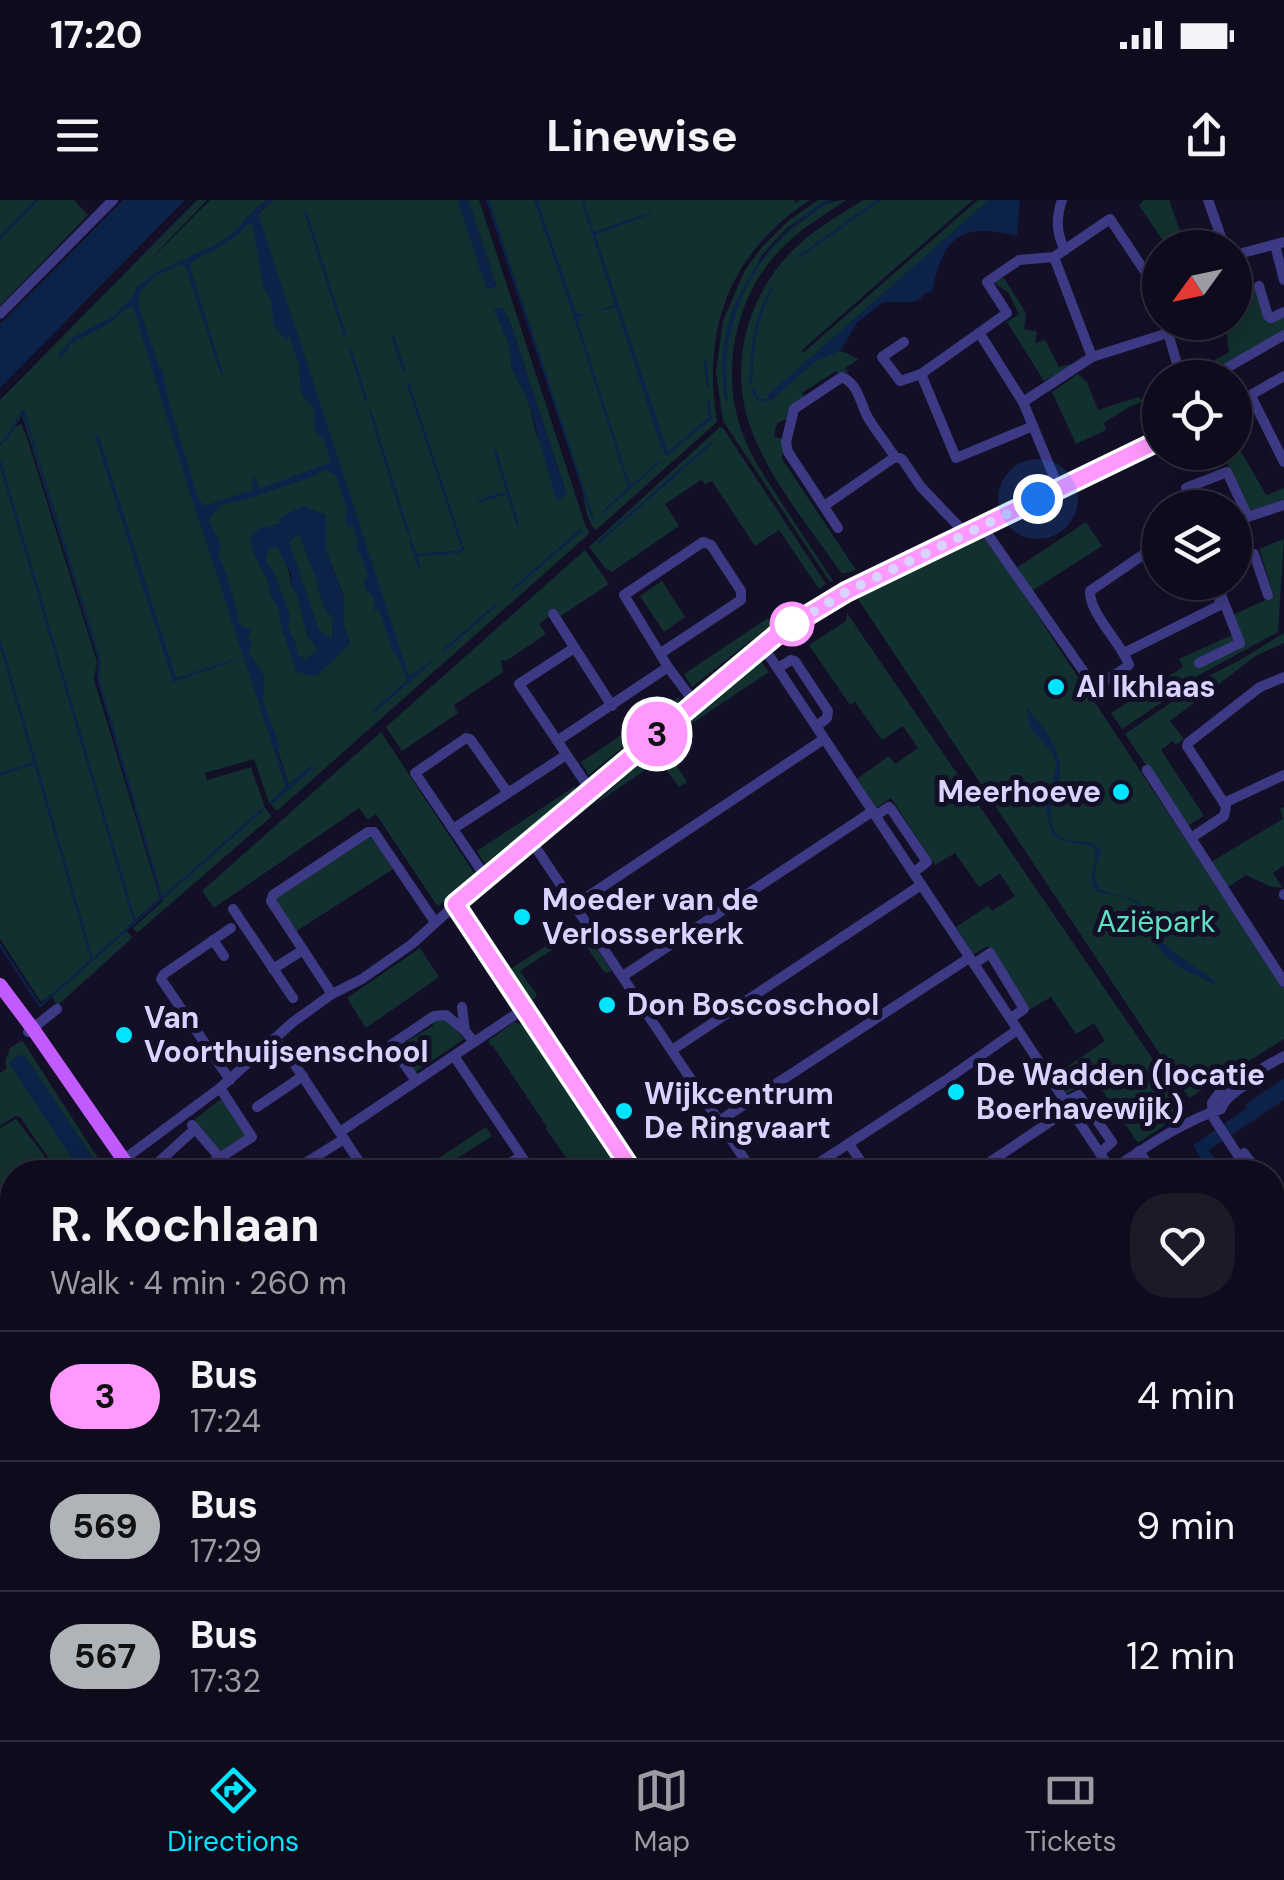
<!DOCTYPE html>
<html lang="en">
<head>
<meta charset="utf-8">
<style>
  body { margin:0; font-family:"DM Sans",sans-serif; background:#1c1929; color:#f1f3f6; height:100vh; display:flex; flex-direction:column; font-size:38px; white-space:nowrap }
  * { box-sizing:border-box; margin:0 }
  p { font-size:32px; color:#9b9ba3 }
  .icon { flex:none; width:55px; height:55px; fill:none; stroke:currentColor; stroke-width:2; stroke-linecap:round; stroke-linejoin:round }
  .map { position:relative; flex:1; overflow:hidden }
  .sheet { position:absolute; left:0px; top:960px; width:1285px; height:580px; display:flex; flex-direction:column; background:#0e0b1c; border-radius:40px 40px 0 0; box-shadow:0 5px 25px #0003,0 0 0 2px #2e2b3b }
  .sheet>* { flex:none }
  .badge { padding:0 20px; border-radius:32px; font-size:35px; line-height:65px }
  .needle { width:65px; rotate:237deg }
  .tools { position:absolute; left:1142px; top:30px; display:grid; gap:20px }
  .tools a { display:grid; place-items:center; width:110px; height:110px; border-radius:50%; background:#0e0b1c; box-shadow:0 5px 25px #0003,0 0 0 2px #2e2b3b; font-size:50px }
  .you { position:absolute; width:50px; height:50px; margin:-25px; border:8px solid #fff; border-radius:50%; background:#1a73e8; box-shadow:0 0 0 15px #1a73e833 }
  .map>.badge { position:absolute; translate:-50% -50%; box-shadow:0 0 0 5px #fff }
  .round { display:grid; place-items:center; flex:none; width:105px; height:105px; border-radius:40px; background:#1c1929 }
  .head { display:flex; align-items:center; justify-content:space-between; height:170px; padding:0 50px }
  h1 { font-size:48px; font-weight:700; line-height:75px }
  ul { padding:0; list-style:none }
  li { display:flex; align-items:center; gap:30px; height:130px; padding:0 50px; border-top:2px solid #2e2b3b }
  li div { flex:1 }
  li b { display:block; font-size:38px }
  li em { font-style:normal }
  li .badge { min-width:110px; font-weight:700; text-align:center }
  .status { display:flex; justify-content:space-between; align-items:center; height:70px; padding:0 50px; background:#0e0b1c; direction:ltr }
  .status svg { height:28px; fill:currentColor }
  header { display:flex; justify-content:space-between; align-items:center; height:130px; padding:0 50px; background:#0e0b1c; font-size:45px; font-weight:700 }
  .menu { display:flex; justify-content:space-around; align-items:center; height:140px; border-top:2px solid #2e2b3b; background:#0e0b1c; font-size:28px; color:#9b9ba3 }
  .menu a { display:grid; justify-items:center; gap:5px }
  .menu .current { color:#00e5ff }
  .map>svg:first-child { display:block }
  .green { fill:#12302f; fill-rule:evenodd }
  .water { fill:#0c2248; fill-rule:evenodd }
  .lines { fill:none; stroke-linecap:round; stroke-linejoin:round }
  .stream { stroke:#0c2248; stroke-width:2.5 }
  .minor { stroke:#3d3a85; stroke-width:10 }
  .major { stroke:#c25bff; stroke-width:14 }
  .highway { stroke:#ff4fa3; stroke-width:15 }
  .line-casing { stroke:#fff; stroke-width:22 }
  .line { stroke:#f9f; stroke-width:15 }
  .walk { stroke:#d9d4ff; stroke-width:10; stroke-dasharray:0 18 }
  .stop-dot { fill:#fff; stroke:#f9f; stroke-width:5 }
  .poi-dot { fill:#00e5ff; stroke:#130f26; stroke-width:4 }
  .labels { text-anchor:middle; stroke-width:10; stroke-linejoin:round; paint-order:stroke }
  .poi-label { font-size:30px; font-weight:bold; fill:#d9d4ff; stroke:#130f26; text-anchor:start }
  .park-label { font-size:30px; fill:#5fe0c0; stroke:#130f26 }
</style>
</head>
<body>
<div class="status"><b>17:20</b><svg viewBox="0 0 49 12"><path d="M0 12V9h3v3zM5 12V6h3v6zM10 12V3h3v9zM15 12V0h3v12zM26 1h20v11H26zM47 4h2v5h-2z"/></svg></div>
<header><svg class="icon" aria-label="menu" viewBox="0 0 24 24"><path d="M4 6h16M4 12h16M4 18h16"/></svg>Linewise<svg class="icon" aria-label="share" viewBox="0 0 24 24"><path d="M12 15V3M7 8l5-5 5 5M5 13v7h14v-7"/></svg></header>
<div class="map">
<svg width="1284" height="1540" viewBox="0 0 1284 1540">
  <rect width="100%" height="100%" fill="#130f26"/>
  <g class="green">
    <path d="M0,0h74l14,15 -88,91z"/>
    <path d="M197,0h10l-69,72 72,-72h58c-13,8 -21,19 -31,30 -13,12 -29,19 -44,27l28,-11 53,-46h184l29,89 9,-4 -28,-85h11l107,327 4,6 -313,278 -6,-6 19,-17 -13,-40 -3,2 12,37 -17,16 -15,-44 -49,14 2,7 44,-13 14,41 7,8 -135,117 -4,-5 30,-27 -65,-220 2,-15 -78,-250 -8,12 7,-4 5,11 71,227 -3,17 66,219 -35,31 7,8 -1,2 -74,67 -6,-12 -10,8 -41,-63v-539zM503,108l8,17 55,167 -30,-59 -8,-33 -16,-31 -3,-25 -14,-34zM326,316v35l18,46v28l6,18 -53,29 9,-13 11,-8 -3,-7 -6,-7 -12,-46 -5,-4c0,-21 -14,-41 -21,-61z"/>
    <path d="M489,0h284l-23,8 23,-8h22v3l5,-3h10c-81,53 -108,129 -93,222l-121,108c-11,-11 -11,-27 -14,-42l11,31z"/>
    <path d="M818,0h8l-39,28 -25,27 -31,59 -8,43 1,34 2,10c1,-11 -2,-25 -1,-38 6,-58 31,-110 80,-144 15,-11 22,-19 41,-19 -23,16 -48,30 -67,51 -45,48 -60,125 -35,186 8,22 22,41 34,60 18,28 37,56 55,84l-3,1 -107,-161 -7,-49 7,-51 22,-51 17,-23 26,-26z"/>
    <path d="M863,0h110l-171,150 1,3 175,-153h11l-221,196 4,4c17,-16 40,-45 65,-49 6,-1 14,5 22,8l-14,9 4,6 -6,-2 -4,3 -3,-4 -34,22 3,5 -16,12 -2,9 -10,4 -3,13 10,4 -2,19 74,111 -14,4c-30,-43 -66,-86 -87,-135 -29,-65 -11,-141 39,-190 20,-20 46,-34 69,-49z"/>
    <path d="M1144,0h25l17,47h-19l-28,-42z"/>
    <path d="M1004,78l22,35 -2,16 13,3 -2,11 10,-3 14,27 20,-5 -35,19 -37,-59 12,-8 -11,-22 -11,-7 -4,-5z"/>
    <path d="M1253,83l11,37 20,-6v17l-67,37 -4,-7 16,-9 -4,-29 10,-1v-34z"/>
    <path d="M1078,174l9,8 11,28 40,-13 6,4 -15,6 -25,16 2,7 -30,14 -24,-52z"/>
    <path d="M720,227l3,1 103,156 -7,5 -40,-59 -24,16 -43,-65 -7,3 -4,-4 -36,24 14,22 -67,46 -6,-3 -17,-22z"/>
    <path d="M1235,241l31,54 18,-7v12l-35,12 -26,-59 12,-1z"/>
    <path d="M1086,322l16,24 -72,46 -15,-23z"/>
    <path d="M982,332l302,456v51l-95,59 -331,-499c20,-14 42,-27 64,-39l3,1z"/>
    <path d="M299,334l18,46 1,9 15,28 -1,22 -13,-8 -31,-90z"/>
    <path d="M1284,339l-6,93 -88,48 -14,13 -54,36 -11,-16 72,-46 -4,-8 53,-24 -6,-17 48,-22 -15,-47z"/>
    <path d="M585,350l24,34 -53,35 -4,-5 -13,10 7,10 -40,27 -5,-1 2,12 -49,33 4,8 -56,38 -16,-24z"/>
    <path d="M662,381l23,36 -21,15 -24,-36z"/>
    <path d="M847,413l334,487 -8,5 2,8 -13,14 -24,16 -45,-66 -26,17 -12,-19 50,-34 -11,-18 -18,11 -25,-37 -22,13 -41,-64 -14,8 -18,-27 32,-21 4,5 23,-15 -15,-22 -21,13 -24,-34 -20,12 -44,-67 -15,10 -19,-29 32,-23 6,8 23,-16 -15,-22 -21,14 -27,-38 -5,3 -41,-60 37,-24z"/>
    <path d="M768,418l4,6 -80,63 -8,-13z"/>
    <path d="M1284,430v13l-27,12 -87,66 14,18 -8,6 -3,-4 -12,9 43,66 -17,10 -62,-92 54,-37 14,-13 47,-24 44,-27z"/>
    <path d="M760,459l9,13 -99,66 -6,8 23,36 -8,5 -22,-29 -14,9 1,4 -52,35z"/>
    <path d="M679,497v4l-90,74 -8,-13z"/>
    <path d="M381,532l93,141 -35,33 -3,-2 -60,-90 -8,6 -9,-12 -145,100 -12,-17z"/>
    <path d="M575,586v4l-90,74 -8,-13z"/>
    <path d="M1284,607v58l-11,8 10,15 -14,-2 -23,-11 -18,12 -17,-25 72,-43 -3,-10z"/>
    <path d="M368,637l4,1 21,31 -98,63 -19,-28v-5z"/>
    <path d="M580,724l32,47 -6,2 -4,-4 -25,-36 -57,38 17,24 -6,8 -22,-33z"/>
    <path d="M420,748l19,29 -73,51 -19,-30z"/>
    <path d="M432,819h14l18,20 -50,34 -15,-27 34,-20z"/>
    <path d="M514,822l9,3 96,147h-43l-30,-43 1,-2 -54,-81h-2l-3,-5z"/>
    <path d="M22,840l85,132h-5l-66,-99 -11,-16 -7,-2 -9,8 72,109h-23l-38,-55 -5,-1 -15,10v-53l7,-5 -2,-6 5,-14z"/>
    <path d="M222,898l23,35v4l-22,16 -30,-32z"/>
    <path d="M16,919l28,36 10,17h-42v407l-12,-19v-432z"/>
    <path d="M486,927l6,9 -56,36h-19z"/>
    <path d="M0,1411l12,19v98h64l8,12h-84z"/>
  </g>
  <g class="water">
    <path d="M123,0h62l-185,188v-64z"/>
    <path d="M268,0h6l-16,13 151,463 29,-19 -64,56 -1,-2 34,-31 -10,-25 -4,-3 -14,-43 -5,2v-13l-9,-9 -1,-11 5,1 -8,-23 -5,-7 2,-6 -6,-19 -4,4 -3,-11 2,-7 -11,-34 -12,-6 -13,7 -58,20 -32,8 -13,15 10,18 3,13 -4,3c10,16 19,51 22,70l12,7 -4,7 4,5 -2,10 15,23 -1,26 17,45 -3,5 12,32 22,-18 3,2 -43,37 -2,-2 17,-16 -100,-307 -53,-174c-11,4 -17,13 -27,19 -12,8 -26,12 -38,21l1,4 -9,7 -2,-2 15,-18 39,-20 20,-19 4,-10 21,-16 64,-30 14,-11 18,-20zM249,23l4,3 10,60 8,15 3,25 12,14 4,-4 9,30 2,27 13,16v21l10,9 7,23 -71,27 -5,-12 -3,2 1,11 -49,16 -6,-8 -28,-91 -8,-37 -3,-3 -21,-62 2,-14 17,-16 24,-10 5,2 35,108 2,-1 -33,-107 2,-6 26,-13 18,-12z"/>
    <path d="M458,0h10l28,86 -9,4z"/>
    <path d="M486,0h3l105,319 -2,1z"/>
    <path d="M534,0h3l39,113 10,1 -9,5 52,164 4,1 25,-22h3l-59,52 -1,-1 27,-26 -55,-173z"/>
    <path d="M581,0h2l11,32 57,-20v2l-56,21 73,217 41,-35 -2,-16 2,-1 3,19 -45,37 -6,-10 -45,-139 -22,5 21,-8z"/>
    <path d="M826,0h6c-13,9 -27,17 -38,27 -51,43 -75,108 -66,174h-2c-18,-82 33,-158 100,-201z"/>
    <path d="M989,0h31l-3,36c-56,-14 -74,1 -85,56l-7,1 -6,7 -7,2h-29l-26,21 -17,28 -24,10 -45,39 -4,-4z"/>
    <path d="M503,108l8,17 55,168 -5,6h-5l-28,-99 -16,-31 -3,-25 -15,-35z"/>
    <path d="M98,234l78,244 59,-19 -1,2 -61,21 -78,-246z"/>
    <path d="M303,306l23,9v36l18,47v27l6,19 -34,32 -19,-4 -16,-45 -2,-18 -9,-14c1,-16 -10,-26 -16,-41 -2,-5 -3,-11 -4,-17l10,-9 18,-3 3,-8zM299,334l18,46 1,9 8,22 7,6 -1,21 -13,-7 -30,-89zM277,347l14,27v13l5,4 12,46 6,7 3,7 -11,8 -8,-4 -2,-11 -8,-17 2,-12 -15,-40 -10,-16 3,-4 -1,-6z"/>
    <path d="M1026,507c15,17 33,38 34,62 1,21 -17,41 -6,61 11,19 35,3 47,21 -3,9 -8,21 -5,31 6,16 28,10 40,19 20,14 15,28 30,44 14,15 34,24 50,37l-2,3c-14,-11 -37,-15 -48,-29 -5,-6 -14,-18 -18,-26 -5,-9 -5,-21 -14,-28 -10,-8 -26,-6 -38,-11 -10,-15 2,-27 -1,-42 -15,-10 -28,-2 -43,-15l-6,-25 11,-44 -5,-13 -21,-23z"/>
    <path d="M18,855l7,2 11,16 66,99h-21l-72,-109z"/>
    <path d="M1284,878v22l-75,50 15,22h-16l-15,-27 54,-37 -1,-4z"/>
  </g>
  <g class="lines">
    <g class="stream">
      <path d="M305,11l40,124"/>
      <path d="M0,38l37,-38"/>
      <path d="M800,56l79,-56"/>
      <path d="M393,137l11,34"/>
      <path d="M351,151l15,49"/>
      <path d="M705,162l3,24"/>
      <path d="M408,184l55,165 -4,3 -44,3"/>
      <path d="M751,184c0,-35 4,-65 21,-96"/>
      <path d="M753,189l4,10 10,2 2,-2"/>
      <path d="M23,211l76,248 -1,20 64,220"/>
      <path d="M370,211l38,121"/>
      <path d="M0,244l7,-6 15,-25"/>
      <path d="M495,250l23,75"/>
      <path d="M0,262l135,461"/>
      <path d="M479,301l27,-8"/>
      <path d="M410,340l9,26"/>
      <path d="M599,342l112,-99"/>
      <path d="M513,389l68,-59"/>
      <path d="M0,442l92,317"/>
      <path d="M444,450l52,-45"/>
      <path d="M0,574l33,-11"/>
      <path d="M0,745l40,61 222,-196"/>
    </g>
    <g class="minor">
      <path d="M1062,0c-6,18 -6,33 3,50"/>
      <path d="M1208,0l17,48"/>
      <path d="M1275,45l9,35"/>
      <path d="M1235,55l49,-13"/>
      <path d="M1054,57l38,100"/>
      <path d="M1259,86l9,30 3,2 13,-6"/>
      <path d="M0,114l113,-114"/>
      <path d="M1165,122l16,56"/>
      <path d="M980,134l43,68 36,87"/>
      <path d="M904,142l-22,15 18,24 21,-7"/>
      <path d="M1218,173l66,-38"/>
      <path d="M1251,196l33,66"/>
      <path d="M1023,202l69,-45 76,-24"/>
      <path d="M1235,204l49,-28"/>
      <path d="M1033,226l-77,32 -35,-84 86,-61 -20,-31 32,-22 35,-3 56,-38 44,66 6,21"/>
      <path d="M1186,288l41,-16 21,45"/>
      <path d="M824,306l71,-49"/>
      <path d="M1235,321l49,-16"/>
      <path d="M982,326l102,146"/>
      <path d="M838,328l-50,-76 -2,-10 8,-33 48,-32c16,7 18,25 25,39 8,14 19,27 28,41l7,2 19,28 44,46"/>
      <path d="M1235,359l19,-5 14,41"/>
      <path d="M553,414l59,92"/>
      <path d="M762,445l349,525"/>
      <path d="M574,448l-55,36 72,107"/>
      <path d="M661,453l80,-53v-9l-30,-46 -8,-3 -79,53 44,72 26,35"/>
      <path d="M1124,453l94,-47 3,-8"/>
      <path d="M1199,463l41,-20 -24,-61"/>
      <path d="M778,468l13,-8 4,1 33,50 -1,7 -10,8"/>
      <path d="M1094,489l35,-24c-8,-23 -40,-51 -39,-74l63,-43 7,-2"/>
      <path d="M557,541l111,-74"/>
      <path d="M1147,570l137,212"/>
      <path d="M1224,603l-37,-57 1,-3 72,-56 24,-10"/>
      <path d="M1224,603l60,-28"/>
      <path d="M876,615l13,-8 2,2 36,53 -13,10"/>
      <path d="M453,629l113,-74"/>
      <path d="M1197,634l27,-18 2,-9 -2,-4"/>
      <path d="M532,642l221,330"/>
      <path d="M487,679l-72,-106 51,-35 4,1 38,54"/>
      <path d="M1284,694v1"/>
      <path d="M455,705l178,267"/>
      <path d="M575,705l249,-166"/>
      <path d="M233,709l60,89"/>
      <path d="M213,740l11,16"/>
      <path d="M974,764l16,-11 34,56 -13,9"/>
      <path d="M273,769l30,-19"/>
      <path d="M623,776l250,-165"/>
      <path d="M332,794l-61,-93 2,-6 95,-63h6l61,90"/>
      <path d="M462,807l3,24"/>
      <path d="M28,832l29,-23"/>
      <path d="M274,839l11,11 81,122"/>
      <path d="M672,850l249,-165"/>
      <path d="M454,856l78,116"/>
      <path d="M230,880l-69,-101 3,-5 67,-46"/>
      <path d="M416,881l-25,-36 43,-29 12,-1 19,16 9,11"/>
      <path d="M1065,902l14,-7 33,47 -12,11"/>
      <path d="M257,907l46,-31"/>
      <path d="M1221,909c6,-16 26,-22 37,-36"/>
      <path d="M719,921l250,-163"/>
      <path d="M192,925l28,33"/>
      <path d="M340,932l185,-124"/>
      <path d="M849,944l19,28"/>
      <path d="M1139,951l14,21"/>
      <path d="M1244,953l14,19"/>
      <path d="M118,969l5,-9 97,-72 73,-66 39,-28 30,-15 50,-35 43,-39 324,-273 67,-41 314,-151"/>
      <path d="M156,972l-3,-5 42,-38"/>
      <path d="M198,972l54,-35 -32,-49"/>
      <path d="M291,972l53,-33"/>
      <path d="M496,972l25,-16"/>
      <path d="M805,972l141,-92 71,-50"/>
      <path d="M975,972l94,-63"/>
      <path d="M1108,972c37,-24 71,-49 113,-63"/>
      <path d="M1249,972l-36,-55 -1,-14 8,-11 64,-36"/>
      <path d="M1272,995l12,17"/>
      <path d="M1272,1009l12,18"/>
      <path d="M1272,1218l12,-5"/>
      <path d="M1272,1319l12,16"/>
      <path d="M1272,1341l12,8"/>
      <path d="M134,1528l9,12"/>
      <path d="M260,1528l9,12"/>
      <path d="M440,1528l9,12"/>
      <path d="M523,1528l1,1"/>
      <path d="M981,1528l7,12"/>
      <path d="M995,1528l8,12"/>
      <path d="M324,1539l18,-11"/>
      <path d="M1259,1540l25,-23"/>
    </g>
    <g class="major">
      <path d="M0,785l33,44 99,143"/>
      <path d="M1272,1121l12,-7"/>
      <path d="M1272,1135l12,-7"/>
      <path d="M1272,1391l12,-12"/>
      <path d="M1272,1436l12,-13"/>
      <path d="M89,1528l9,12"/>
      <path d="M491,1528l9,12"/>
      <path d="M642,1540l19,-12"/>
      <path d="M668,1540l19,-12"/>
      <path d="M1141,1540l13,-12"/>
      <path d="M1181,1540l11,-12"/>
    </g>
    <g class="highway">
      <path d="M0,1369l12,19"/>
      <path d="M0,1395l12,19"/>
      <path d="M108,1528l9,12"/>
    </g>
  </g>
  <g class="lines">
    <defs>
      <path id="line" d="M633,972l-178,-268 325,-272 66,-40 314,-152"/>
    </defs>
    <use href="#line" class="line-casing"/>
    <use href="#line" class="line"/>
    <path class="walk" d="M792,424l-12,8 66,-40 192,-93"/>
  </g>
  <circle class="stop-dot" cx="792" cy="424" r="20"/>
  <g class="poi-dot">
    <circle cx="1056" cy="487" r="10"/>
    <circle cx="1121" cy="592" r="10"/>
    <circle cx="522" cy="717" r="10"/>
    <circle cx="607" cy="805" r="10"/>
    <circle cx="124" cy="835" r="10"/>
    <circle cx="956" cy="892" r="10"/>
    <circle cx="624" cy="911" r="10"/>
  </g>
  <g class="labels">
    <g class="poi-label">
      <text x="1076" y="497">Al Ikhlaas</text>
      <text x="1101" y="602" text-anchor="end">Meerhoeve</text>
      <text x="542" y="710">Moeder van de<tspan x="542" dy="34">Verlosserkerk</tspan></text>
      <text x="627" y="815">Don Boscoschool</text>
      <text x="144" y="828">Van<tspan x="144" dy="34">Voorthuijsenschool</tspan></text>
      <text x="976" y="885">De Wadden (locatie<tspan x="976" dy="34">Boerhavewijk)</tspan></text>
      <text x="644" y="904">Wijkcentrum<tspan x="644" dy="34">De Ringvaart</tspan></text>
    </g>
    <g class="park-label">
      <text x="1156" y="732">Aziëpark</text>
    </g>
  </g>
</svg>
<div class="tools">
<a><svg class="needle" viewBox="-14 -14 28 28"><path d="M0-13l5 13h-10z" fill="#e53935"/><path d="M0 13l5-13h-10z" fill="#9b9ba3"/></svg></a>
<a><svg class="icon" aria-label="locate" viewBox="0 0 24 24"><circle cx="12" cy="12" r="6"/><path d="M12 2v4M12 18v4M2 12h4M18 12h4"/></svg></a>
<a><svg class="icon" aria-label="layers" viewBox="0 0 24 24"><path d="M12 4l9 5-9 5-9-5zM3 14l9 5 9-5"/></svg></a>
</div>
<div class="you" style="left:1038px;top:299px"></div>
<b class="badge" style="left:657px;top:534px;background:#f9f;color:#111">3</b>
<section class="sheet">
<div class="head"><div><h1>R. Kochlaan</h1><p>Walk · 4 min · 260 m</p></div><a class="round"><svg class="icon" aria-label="heart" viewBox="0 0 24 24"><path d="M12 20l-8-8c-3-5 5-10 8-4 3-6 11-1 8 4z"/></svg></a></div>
<ul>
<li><span class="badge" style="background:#f9f;color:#111">3</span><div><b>Bus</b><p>17:24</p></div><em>4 min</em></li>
<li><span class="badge" style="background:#afb4b9;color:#111">569</span><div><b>Bus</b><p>17:29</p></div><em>9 min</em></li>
<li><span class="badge" style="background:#afb4b9;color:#111">567</span><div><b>Bus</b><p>17:32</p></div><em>12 min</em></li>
</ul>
</section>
</div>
<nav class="menu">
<a class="current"><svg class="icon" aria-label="directions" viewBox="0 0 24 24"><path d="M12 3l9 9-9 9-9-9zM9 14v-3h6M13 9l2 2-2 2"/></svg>Directions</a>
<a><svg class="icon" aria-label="map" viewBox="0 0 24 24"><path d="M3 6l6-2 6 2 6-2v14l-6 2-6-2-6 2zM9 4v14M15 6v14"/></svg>Map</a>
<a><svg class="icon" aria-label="tickets" viewBox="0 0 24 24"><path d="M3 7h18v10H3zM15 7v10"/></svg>Tickets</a>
</nav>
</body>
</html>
